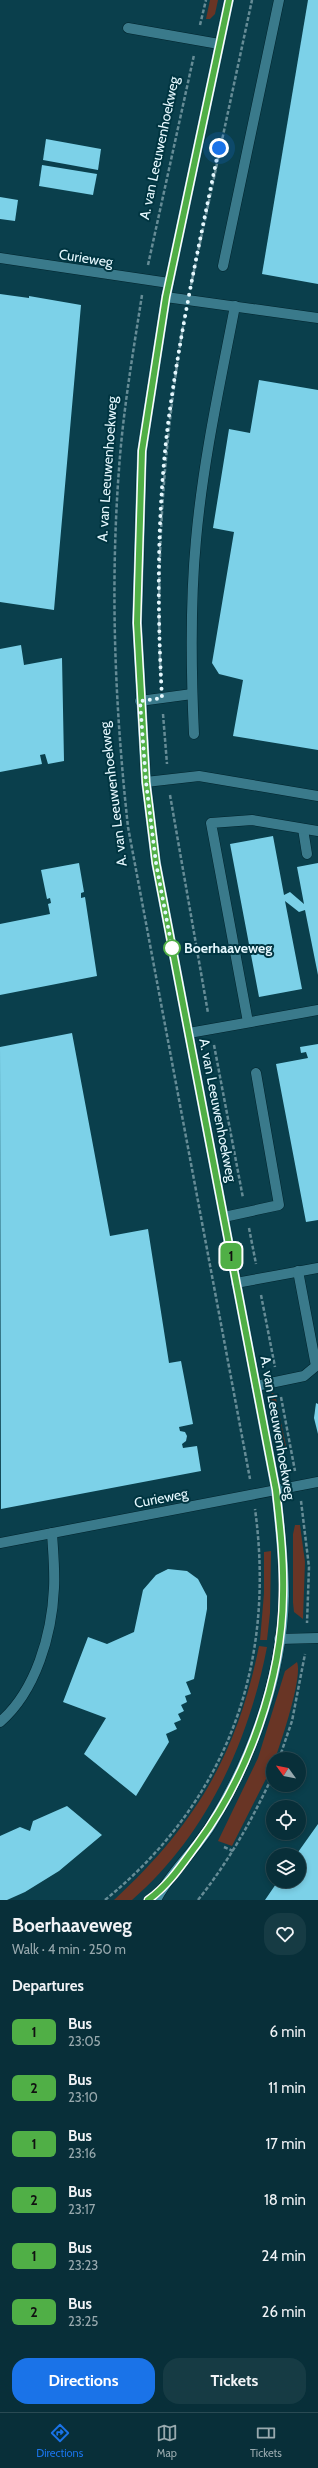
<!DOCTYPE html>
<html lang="en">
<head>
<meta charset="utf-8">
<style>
  body { margin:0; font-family:Cabin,sans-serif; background:#163b44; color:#f1f3f6; height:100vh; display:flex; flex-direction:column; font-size:15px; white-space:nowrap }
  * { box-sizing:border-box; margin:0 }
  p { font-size:13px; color:#98a9ae }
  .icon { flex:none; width:22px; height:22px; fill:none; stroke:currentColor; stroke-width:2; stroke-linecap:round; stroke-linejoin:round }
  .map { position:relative; height:1900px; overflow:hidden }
  .details { display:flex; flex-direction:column; background:#082f39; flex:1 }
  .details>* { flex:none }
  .badge { padding:0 8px; border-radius:6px; font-size:14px; line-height:26px }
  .needle { width:26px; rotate:303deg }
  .tools { position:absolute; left:266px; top:1752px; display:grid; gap:8px }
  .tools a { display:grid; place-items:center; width:40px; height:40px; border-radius:50%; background:#082f39; box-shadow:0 2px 6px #0003,0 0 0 1px #294a53; font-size:20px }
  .you { position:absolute; width:20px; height:20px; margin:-10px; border:3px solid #fff; border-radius:50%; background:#1a73e8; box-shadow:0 0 0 6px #1a73e833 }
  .map>.badge { position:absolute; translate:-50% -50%; box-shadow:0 0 0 2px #fff }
  h2 { padding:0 12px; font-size:15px; line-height:36px }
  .round { display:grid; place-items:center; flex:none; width:42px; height:42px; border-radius:16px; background:#163b44 }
  .head { display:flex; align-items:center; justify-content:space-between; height:68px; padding:0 12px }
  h1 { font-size:19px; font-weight:800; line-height:30px }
  .action { display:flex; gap:8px; margin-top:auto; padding:8px 12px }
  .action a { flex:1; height:46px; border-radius:16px; background:#1a73e8; color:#fff; font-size:16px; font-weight:800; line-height:46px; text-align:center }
  .action a+a { background:#163b44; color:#f1f3f6 }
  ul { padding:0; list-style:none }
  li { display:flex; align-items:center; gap:12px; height:56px; padding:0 12px }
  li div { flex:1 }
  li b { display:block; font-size:15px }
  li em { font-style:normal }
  li .badge { min-width:44px; font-weight:700; text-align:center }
  .tabs { display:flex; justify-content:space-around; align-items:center; height:56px; border-top:1px solid #294a53; background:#082f39; font-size:11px; color:#98a9ae }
  .tabs a { display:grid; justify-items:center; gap:2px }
  .tabs .current { color:#1a73e8 }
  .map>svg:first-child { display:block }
  .green { fill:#693525 }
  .building { fill:#7cd1e8 }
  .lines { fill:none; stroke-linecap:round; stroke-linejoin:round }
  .lane-casing { stroke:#01242d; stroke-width:11 }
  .street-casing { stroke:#01242d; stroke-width:11 }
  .secondary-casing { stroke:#01242d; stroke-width:11 }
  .path { stroke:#668c96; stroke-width:2.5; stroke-dasharray:4 2; stroke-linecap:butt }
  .lane { stroke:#3a7a8b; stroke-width:10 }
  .street { stroke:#3a7a8b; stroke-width:10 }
  .secondary { stroke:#4992a6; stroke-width:10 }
  .line-casing { stroke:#fff; stroke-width:9 }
  .line { stroke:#50af46; stroke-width:6 }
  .walk { stroke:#e5f8fe; stroke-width:4; stroke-dasharray:0 7.2 }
  .stop-dot { fill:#fff; stroke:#50af46; stroke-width:2 }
  .labels { text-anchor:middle; stroke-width:4; stroke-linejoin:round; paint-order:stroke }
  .street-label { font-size:14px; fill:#e5f8fe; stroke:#003541 }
  .stop-label { font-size:14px; font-weight:bold; fill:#e5f8fe; stroke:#003541; text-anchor:start }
</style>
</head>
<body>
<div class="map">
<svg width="318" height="1900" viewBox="0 0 318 1900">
  <rect width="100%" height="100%" fill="#0a3f4c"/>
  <g class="green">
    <path d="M210,0h8l-3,14 -5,5h-4z"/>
    <path d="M272,1393l3,1 11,52 -6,-1c-5,-13 -15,-39 -8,-52z"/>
    <path d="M295,1525h5l5,37 -2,57 -9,-7 -1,-9v-69z"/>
    <path d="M271,1551l-1,62 -3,27h-7l4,-47v-41z"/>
    <path d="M259,1646l8,1c-18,94 -61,189 -135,253h-18c81,-75 123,-145 145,-254z"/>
    <path d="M297,1662c6,15 -16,80 -22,97h-2l-1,8 -40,79 -14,-5 40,-83 27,-87z"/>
  </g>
  <g class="building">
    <path d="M308,0h10v284l-56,-10z"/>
    <path d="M46,139l55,10 -3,21 -55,-10z"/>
    <path d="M42,165l55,9 -4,21 -54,-9z"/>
    <path d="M0,197l18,3 -3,21 -15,-2z"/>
    <path d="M0,294l29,4v-2l52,9 -27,305 -54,-8z"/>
    <path d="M259,380l59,10v360l-85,-14 10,-56 -24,-6 -7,-11 22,-131 -21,-4 16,-99 21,4z"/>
    <path d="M21,645l3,20 38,-7 2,103 -16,3 -3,-10 -5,1 2,9 -42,8v-123z"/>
    <path d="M273,836l11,59 6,-3 14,12 -7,-37 21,-4v112l-13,-65 -6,2 -14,-11 17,88 -43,8 -29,-153z"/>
    <path d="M79,863l5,29 -3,1v5l4,-1 12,79 -97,19v-71l50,-10 -2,-10 3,-1 -1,-5 -3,1 -6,-29z"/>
    <path d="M72,1033l38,203 38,-7 21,134 12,-2 12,63 -14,3 1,4 5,1 2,4 -1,5 -4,3 1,4 14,-2 4,25 -200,38 -1,-462z"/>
    <path d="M318,1044v176l-12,2 -30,-158 32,-6 -2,-6 -5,1 -1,-6z"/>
    <path d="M316,1403l2,1v30l-4,-16z"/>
    <path d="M168,1569l19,2 11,8 9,17v13l-13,70 -8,3 5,12 -6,2 2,6 -6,3 3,6 -6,3 3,6 -7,3 3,6 -11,5 3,8 -33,54 -52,-42 22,-36 -43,-16 25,-65 19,7 27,-12 9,-42 13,-15z"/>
    <path d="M67,1806l35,29 -43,36 -34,21 -18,8h-7v-64l20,-9 10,4 3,-10z"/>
    <path d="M318,1824v76h-53l13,-19h21v-26h-3z"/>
  </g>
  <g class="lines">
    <defs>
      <g id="lane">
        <path d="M128,28l91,16"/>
        <path d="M223,266l56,-266"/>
        <path d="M166,297l152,21"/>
        <path d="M140,701l52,-7"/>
        <path d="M194,734c-3,-64 -4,-130 2,-194 7,-79 24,-156 39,-234"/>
        <path d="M303,829l4,25"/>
        <path d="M248,1022l-37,-199 41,-3 66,11"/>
        <path d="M189,1033l129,-23"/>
        <path d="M224,1217l55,-12 -23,-132"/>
        <path d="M236,1283l82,-15"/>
        <path d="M256,1386l48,-10 12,-10 -18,-95"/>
        <path d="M279,1639l39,-1"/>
      </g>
      <g id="street">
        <path d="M0,258l169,25"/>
        <path d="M146,782l53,-6 119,20"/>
        <path d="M0,1543l318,-61"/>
        <path d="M0,1722c36,-31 52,-88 54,-134 1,-18 -1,-37 -2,-55"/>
      </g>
      <path id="secondary" d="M156,1900c14,-27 39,-49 55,-75 42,-68 71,-149 73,-229 0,-36 -4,-71 -8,-106l-120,-627 -10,-81 -9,-159 5,-172 24,-154 63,-297"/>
    </defs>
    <use href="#lane" class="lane-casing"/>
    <use href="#street" class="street-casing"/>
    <use href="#secondary" class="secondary-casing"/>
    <g class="path">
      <path d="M200,25l6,-25"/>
      <path d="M148,265l46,-210"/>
      <path d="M191,285l61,-285"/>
      <path d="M142,295c-9,58 -19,116 -23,174 -9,120 -4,239 9,358l122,652"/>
      <path d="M161,683c-6,-124 3,-246 24,-368"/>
      <path d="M163,714l4,50"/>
      <path d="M170,795l38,218"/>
      <path d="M214,1045l29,153"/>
      <path d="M249,1228l7,36"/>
      <path d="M261,1295l14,72"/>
      <path d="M281,1397l14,74"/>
      <path d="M301,1501l8,66 -2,56"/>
      <path d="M279,1759l13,-38 13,-67"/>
      <path d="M224,1847l9,4"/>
      <path d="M105,1900c123,-100 171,-236 150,-391"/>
      <path d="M198,1900c31,-39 54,-80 75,-125"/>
    </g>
    <use href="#lane" class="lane"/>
    <use href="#street" class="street"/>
    <use href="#secondary" class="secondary"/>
  </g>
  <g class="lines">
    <defs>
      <path id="line" d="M148,1900c21,-15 35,-37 50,-57 50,-67 84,-163 85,-248 1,-35 -3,-70 -7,-105l-120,-627 -10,-81 -9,-159 5,-172 24,-154 63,-297"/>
    </defs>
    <use href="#line" class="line-casing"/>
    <use href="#line" class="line"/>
    <path class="walk" d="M172,948l-16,-85 -10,-81 -6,-81 22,-3c-5,-91 -5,-184 6,-274 12,-93 32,-184 51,-276"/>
  </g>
  <circle class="stop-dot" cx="172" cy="948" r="8"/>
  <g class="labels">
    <g class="street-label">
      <text transform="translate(159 148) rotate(-78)" y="5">A. van Leeuwenhoekweg</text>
      <text transform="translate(86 258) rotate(9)" y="5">Curieweg</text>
      <text transform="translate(107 469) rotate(-86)" y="5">A. van Leeuwenhoekweg</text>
      <text transform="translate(113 794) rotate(-97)" y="5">A. van Leeuwenhoekweg</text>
      <text transform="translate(218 1110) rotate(79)" y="5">A. van Leeuwenhoekweg</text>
      <text transform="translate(278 1428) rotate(80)" y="5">A. van Leeuwenhoekweg</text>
      <text transform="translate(161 1498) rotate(-11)" y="5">Curieweg</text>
    </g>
    <g class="stop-label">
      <text x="184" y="953">Boerhaaveweg</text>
    </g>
  </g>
</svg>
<div class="tools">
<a><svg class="needle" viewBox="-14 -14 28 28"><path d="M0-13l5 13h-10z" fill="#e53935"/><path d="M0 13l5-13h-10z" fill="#98a9ae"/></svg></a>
<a><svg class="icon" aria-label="locate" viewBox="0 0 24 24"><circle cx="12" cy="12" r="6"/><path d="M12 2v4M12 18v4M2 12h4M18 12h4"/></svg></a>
<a><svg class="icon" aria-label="layers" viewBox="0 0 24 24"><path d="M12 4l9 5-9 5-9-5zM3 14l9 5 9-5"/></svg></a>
</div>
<div class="you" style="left:219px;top:148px"></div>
<b class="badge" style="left:231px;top:1256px;background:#50af46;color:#111">1</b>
</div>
<section class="details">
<div class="head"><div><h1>Boerhaaveweg</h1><p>Walk · 4 min · 250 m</p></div><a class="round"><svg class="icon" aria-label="heart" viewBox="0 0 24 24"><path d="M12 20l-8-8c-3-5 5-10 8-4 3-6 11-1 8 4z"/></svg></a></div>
<h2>Departures</h2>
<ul>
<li><span class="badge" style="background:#50af46;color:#111">1</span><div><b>Bus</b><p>23:05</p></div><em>6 min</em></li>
<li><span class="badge" style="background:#50af46;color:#111">2</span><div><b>Bus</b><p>23:10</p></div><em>11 min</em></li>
<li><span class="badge" style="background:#50af46;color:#111">1</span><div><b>Bus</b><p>23:16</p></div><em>17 min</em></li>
<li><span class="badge" style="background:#50af46;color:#111">2</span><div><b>Bus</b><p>23:17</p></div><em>18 min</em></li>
<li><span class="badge" style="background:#50af46;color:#111">1</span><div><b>Bus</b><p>23:23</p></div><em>24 min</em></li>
<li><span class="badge" style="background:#50af46;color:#111">2</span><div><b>Bus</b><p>23:25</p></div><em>26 min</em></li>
</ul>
<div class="action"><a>Directions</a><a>Tickets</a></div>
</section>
<nav class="tabs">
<a class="current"><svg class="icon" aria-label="directions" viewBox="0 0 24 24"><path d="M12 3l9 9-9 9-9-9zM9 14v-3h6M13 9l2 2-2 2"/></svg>Directions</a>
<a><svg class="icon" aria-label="map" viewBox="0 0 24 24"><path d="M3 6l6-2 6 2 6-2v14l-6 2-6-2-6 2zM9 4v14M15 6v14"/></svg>Map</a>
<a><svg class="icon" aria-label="tickets" viewBox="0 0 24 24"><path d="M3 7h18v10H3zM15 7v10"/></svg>Tickets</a>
</nav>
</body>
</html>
